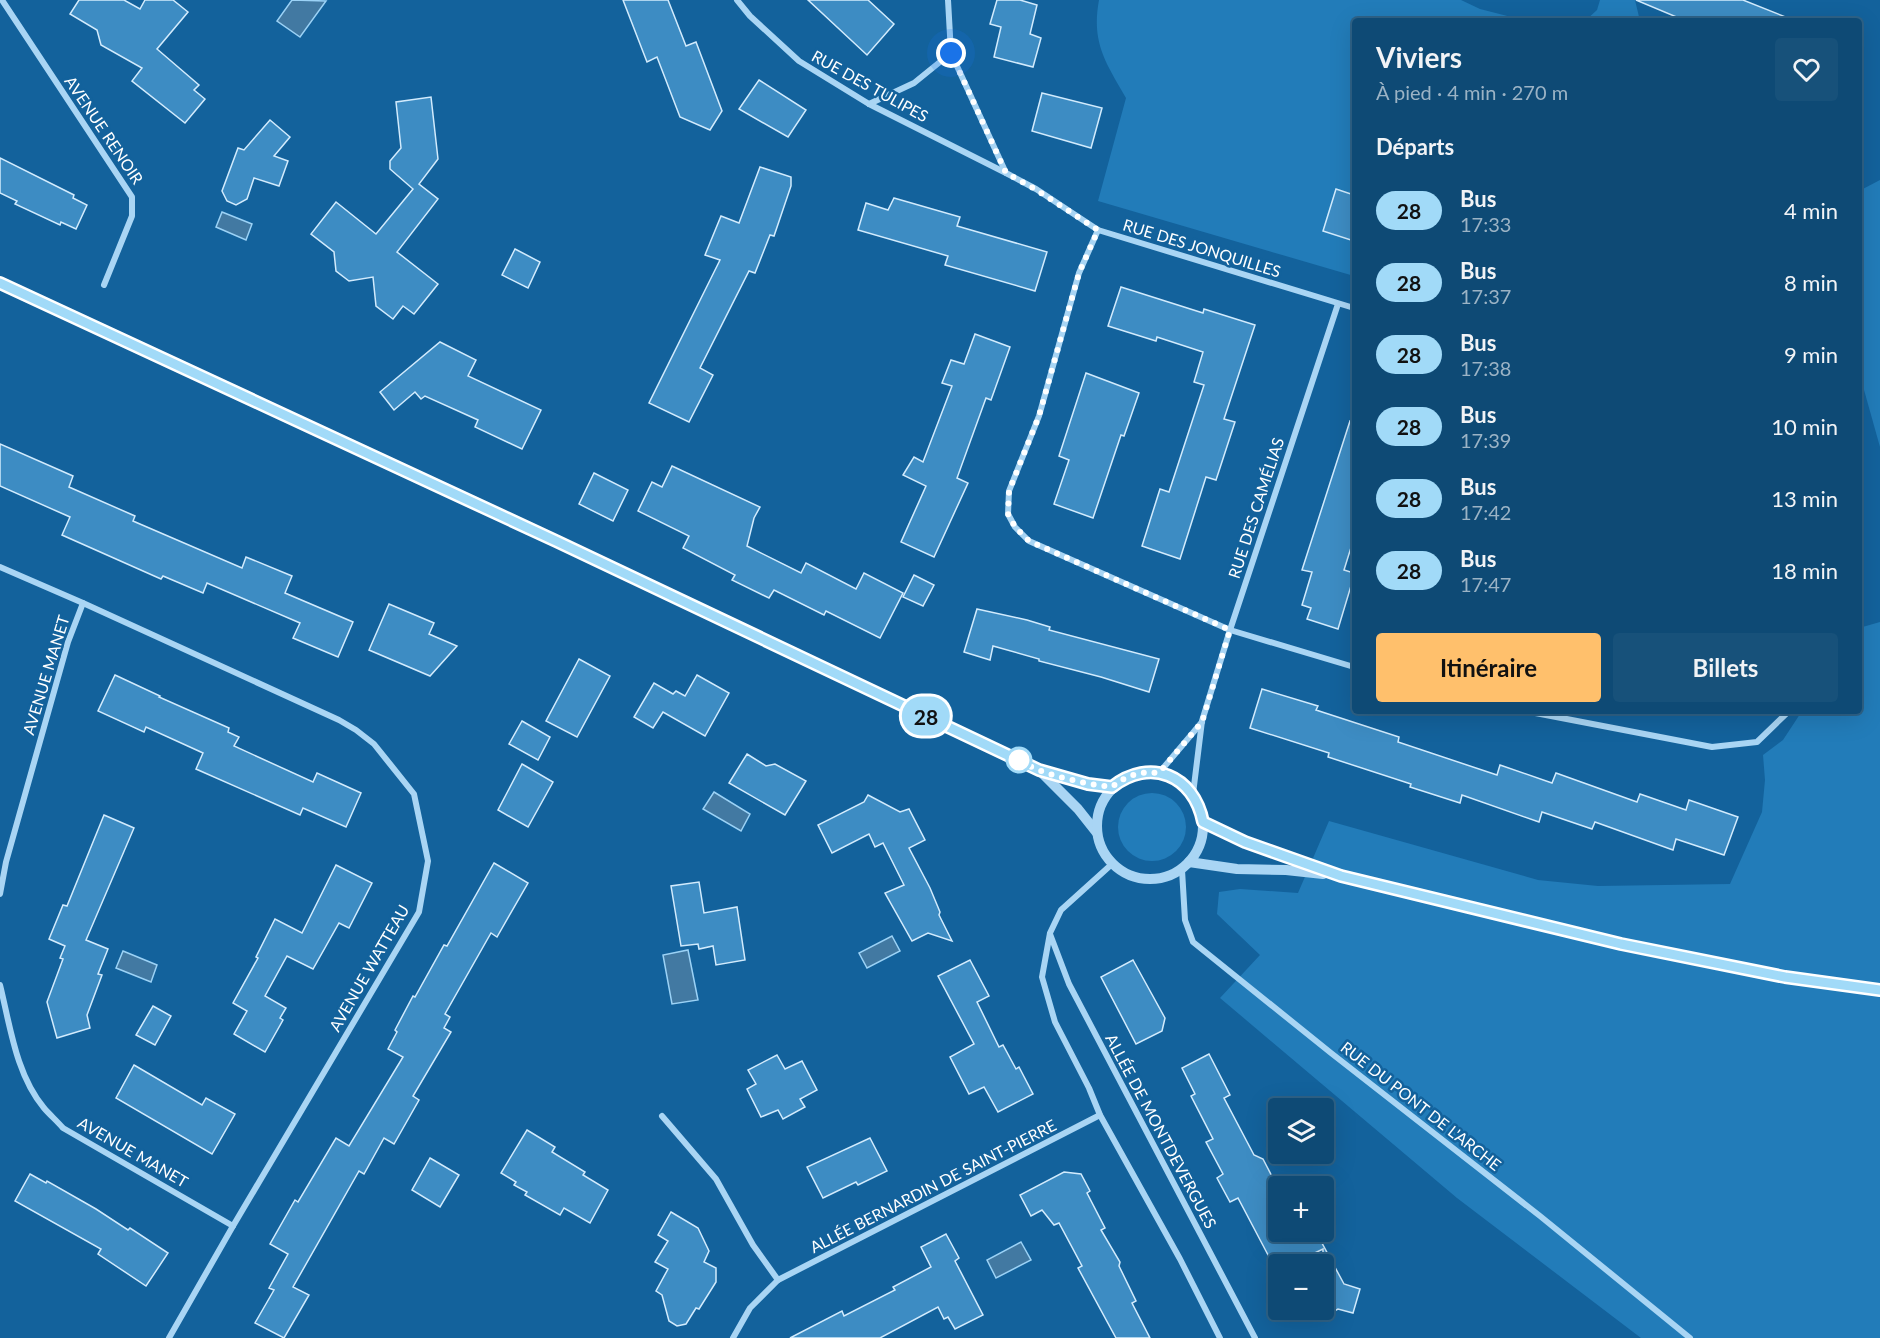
<!DOCTYPE html>
<html lang="fr">
<head>
<meta charset="utf-8">
<style>
  body { margin:0; font-family:Lato,sans-serif; background:#17517a; color:#f1f3f6; height:100vh; display:flex; flex-direction:column; font-size:22px; white-space:nowrap }
  * { box-sizing:border-box; margin:0 }
  p { font-size:20px; color:#9bb3c5 }
  .icon { flex:none; width:33px; height:33px; fill:none; stroke:currentColor; stroke-width:2; stroke-linecap:round; stroke-linejoin:round }
  .map { position:relative; flex:1; overflow:hidden }
  .drawer { position:absolute; left:1352px; top:18px; width:510px; height:696px; display:flex; flex-direction:column; background:#0e4a75; border-radius:6px; box-shadow:0 6px 24px #0002,0 0 0 2px #2e6287 }
  .drawer>* { flex:none }
  .badge { padding:0 12px; border-radius:20px; font-size:21px; line-height:39px }
  .controls { position:absolute; left:1268px; top:1098px; display:grid; gap:12px }
  .controls a { display:grid; place-items:center; width:66px; height:66px; border-radius:6px; background:#0e4a75; box-shadow:0 6px 24px #0002,0 0 0 2px #2e6287; font-size:30px }
  .you { position:absolute; width:30px; height:30px; margin:-15px; border:4px solid #fff; border-radius:50%; background:#1a73e8; box-shadow:0 0 0 9px #1a73e833 }
  .map>.badge { position:absolute; translate:-50% -50%; box-shadow:0 0 0 3px #fff }
  h2 { padding:0 24px; font-size:22px; line-height:54px }
  .round { display:grid; place-items:center; flex:none; width:63px; height:63px; border-radius:6px; background:#17517a }
  .headline { display:flex; align-items:center; justify-content:space-between; height:102px; padding:0 24px }
  h1 { font-size:28px; font-weight:700; line-height:45px }
  .cta { display:flex; gap:12px; margin-top:auto; padding:12px 24px }
  .cta a { flex:1; height:69px; border-radius:6px; background:#ffc06c; color:#111; font-size:24px; font-weight:700; line-height:69px; text-align:center }
  .cta a+a { background:#17517a; color:#f1f3f6 }
  ul { padding:0; list-style:none }
  li { display:flex; align-items:center; gap:18px; height:72px; padding:0 24px }
  li div { flex:1 }
  li b { display:block; font-size:22px }
  li em { font-style:normal }
  li .badge { min-width:66px; font-weight:700; text-align:center }
  .map>svg:first-child { display:block }
  .green { fill:#227cb9 }
  .water { fill:#4279a2; stroke:#9bd2f6; stroke-width:1.5 }
  .building { fill:#3d8cc3; stroke:#d2ebfd; stroke-width:1.5 }
  .lines { fill:none; stroke-linecap:round; stroke-linejoin:round }
  .minor { stroke:#a9d5f4; stroke-width:6 }
  .tertiary { stroke:#a9d5f4; stroke-width:10 }
  .line-casing { stroke:#fff; stroke-width:14 }
  .line { stroke:#a1daf8; stroke-width:9 }
  .walk { stroke:#fff; stroke-width:6; stroke-dasharray:0 10.8 }
  .stop-dot { fill:#fff; stroke:#a1daf8; stroke-width:3 }
  .labels { text-anchor:middle; stroke-width:5; stroke-linejoin:round; paint-order:stroke }
  .street-label { font-size:16px; fill:#fff; stroke:#13629c }
</style>
</head>
<body>
<div class="map">
<svg width="1880" height="1338" viewBox="0 0 1880 1338">
  <rect width="100%" height="100%" fill="#13629c"/>
  <g class="green">
    <path d="M1099,0h362l19,9 47,12h-173v255l-256,-75 28,-103c-20,-35 -35,-55 -27,-98z"/>
    <path d="M1600,0h35l5,21h-55l12,-11z"/>
    <path d="M1880,180v267l-21,-75v-181z"/>
    <path d="M1880,622v716h-239l-184,-140 -237,-200 40,-43 -43,-41 2,-22 21,-3 58,4 31,-72 209,59 60,6 132,-2 32,-72 3,-32 -2,-25 20,-15 19,-29h56l1,-83z"/>
    <circle cx="1152" cy="827" r="34"/>
  </g>
  <g class="water">
    <path d="M292,0l34,1 -26,36 -23,-16z"/>
    <path d="M222,212l30,12 -6,16 -30,-13z"/>
    <path d="M714,792l36,22 -9,17 -38,-22z"/>
    <path d="M892,936l8,15 -33,17 -8,-15z"/>
    <path d="M688,950l10,50 -26,4 -9,-49z"/>
    <path d="M123,951l34,14 -6,17 -35,-14z"/>
    <path d="M1021,1242l10,18 -35,18 -9,-18z"/>
  </g>
  <g class="building">
    <path d="M79,0h45l16,9 5,-9h28l15,12 -31,37 42,36 -5,5 11,9 -20,24 -53,-42 10,-13 -41,-23 -4,-15 -27,-16z"/>
    <path d="M623,0h45l18,46 10,-4 26,69 -12,19 -30,-13 -23,-60 -10,5z"/>
    <path d="M808,0h60l26,24 -27,31z"/>
    <path d="M997,0h23l17,5 -7,29 11,4 -8,29 -39,-10 7,-30 -11,-3z"/>
    <path d="M1636,0h107l50,20 -107,1z"/>
    <path d="M759,80l47,30 -18,27 -49,-28z"/>
    <path d="M1042,93l60,15 -11,40 -59,-17z"/>
    <path d="M431,97l7,62 -19,25 19,15 -41,53 41,32 -24,30 -11,-8 -10,13 -17,-13 -3,-29 -24,4 -13,-10 -2,-19 -23,-18 25,-32 40,32 37,-45 -23,-20v-8l11,-13 -5,-46z"/>
    <path d="M270,120l20,17 -16,19 14,5 -9,25 -25,-8 -7,21 -11,6 -9,-4 -5,-10 16,-43 6,2z"/>
    <path d="M0,158l74,37 -1,3 14,7 -11,24 -15,-7 -1,3 -45,-21 2,-3 -17,-8z"/>
    <path d="M760,167l31,10v9l-17,50 -4,-1 -15,38 -6,-2 -49,97 13,7 -24,47 -40,-19 71,-143 -15,-5 16,-39 18,7z"/>
    <path d="M1336,189l18,6v46l-31,-10z"/>
    <path d="M894,198l66,19 -3,9 90,26 -12,39 -90,-26 3,-9 -90,-26 8,-27 22,7z"/>
    <path d="M515,249l25,13 -12,26 -26,-13z"/>
    <path d="M1121,287l82,26 1,-4 51,16 -31,94 11,3 -19,58 -10,-3 -26,82 -38,-13 18,-57 9,3 35,-107 -10,-3 9,-30 -46,-15 -1,4 -48,-15z"/>
    <path d="M975,334l35,13 -19,53 -5,-2 -29,80 11,5 -34,74 -33,-15 25,-56 -23,-11 11,-18 9,5 29,-76 -10,-3 9,-23 13,4z"/>
    <path d="M440,342l36,18 -8,16 73,34 -19,39 -47,-22 3,-7 -53,-24 -4,3 -6,-7 -21,18 -14,-18z"/>
    <path d="M1086,373l53,20 -15,43 -3,-1 -28,83 -39,-14 15,-44 -10,-4z"/>
    <path d="M1350,421l4,1v116l-10,32 10,3v3l-16,53 -31,-10 4,-11 -9,-3 10,-33 -10,-2z"/>
    <path d="M0,444l73,32 -4,11 66,29 -2,5 109,47 4,-11 46,19 -7,17 68,29 -15,35 -45,-19 7,-15 -93,-40 -4,10 -40,-17 -2,3 -99,-44 8,-18 -70,-31z"/>
    <path d="M672,466l88,41 -6,11 -7,28 54,27 5,-10 50,26 8,-16 39,20 -23,45 -54,-27 -2,4 -50,-25 -5,8 -37,-18 3,-5 -52,-27 6,-12 -51,-25 14,-29 10,5z"/>
    <path d="M594,473l34,17 -15,31 -34,-17z"/>
    <path d="M914,575l20,10 -11,21 -20,-9z"/>
    <path d="M389,604l45,19 -5,11 28,12 -27,30 -61,-26z"/>
    <path d="M977,609l50,11 23,7 -1,3 110,29 -10,33 -48,-15 -62,-16v-2l-46,-13 -3,14 -26,-8z"/>
    <path d="M579,659l31,17 -33,61 -31,-16z"/>
    <path d="M115,675l45,21 -1,1 70,31 -1,4 11,5 -5,9 79,36 4,-9 44,20 -15,34 -43,-19 -3,7 -104,-46 7,-16 -57,-26 -2,5 -46,-21z"/>
    <path d="M697,675l32,18 -24,43 -42,-24 -10,16 -19,-11 20,-34 19,11 3,-3 9,5z"/>
    <path d="M1262,689l56,17 -2,4 83,27 -1,5 99,33 3,-10 52,18 4,-10 81,29 3,-8 46,16 3,-10 49,17 -14,38 -48,-16 -3,11 -78,-28 -3,7 -50,-17 -3,10 -77,-27 -2,8 -50,-16 1,-3 -83,-27 1,-4 -79,-25z"/>
    <path d="M522,721l28,16 -12,23 -29,-16z"/>
    <path d="M747,754l19,12 9,-2 31,17 -21,34 -56,-32z"/>
    <path d="M522,764l31,18 -25,45 -30,-17z"/>
    <path d="M868,795l32,17 9,-3 16,31 -16,8 21,40 10,24 -1,3 13,26 -24,-8 -16,8 -27,-48 19,-8 -21,-42 -8,4 -6,-13 -37,19 -14,-28 46,-23z"/>
    <path d="M104,815l30,13 -48,112 22,9 -10,25 4,1 -15,40 3,13 -33,10 -10,-36 16,-43 -3,-1 5,-12 -16,-7 14,-34 4,1z"/>
    <path d="M494,863l34,20 -31,54 -6,-4 -46,81 5,3 -6,11 7,4 -38,64 6,4 -25,44 -10,-6 -20,36 -5,-3 -66,116 16,8 -25,43 -29,-15 19,-33 -5,-2 19,-34 -18,-10 25,-44 3,2 38,-64 13,8 54,-89 -15,-8 9,-17 -2,-2 18,-34 2,1 29,-52 3,1z"/>
    <path d="M336,865l36,18 -23,45 -10,-5 -26,46 -26,-13 -22,40 21,12 -6,10 3,2 -18,32 -31,-18 13,-23 -14,-8 25,-45 -2,-1 19,-38 27,14z"/>
    <path d="M699,882l5,31 33,-6 8,53 -29,5 -3,-19 -14,3 -1,-5 -17,2 -10,-60z"/>
    <path d="M970,960l19,36 -12,6 22,45 4,-2 13,24 3,-2 14,27 -35,18 -14,-25 -15,7 -19,-37 24,-13 -36,-68z"/>
    <path d="M1133,960l32,58 -3,13 -26,13 -35,-67z"/>
    <path d="M153,1006l18,10 -16,29 -19,-10z"/>
    <path d="M1209,1054l21,41 -6,3 30,57 9,4 15,29v44h38l28,52 16,5 -7,24 -15,-4 -15,8v-68l-31,15h-14l-1,8 -39,-74 -8,4 -13,-24 6,-4 -17,-32 7,-3 -22,-43 4,-2 -13,-26z"/>
    <path d="M777,1055l8,14 17,-8 15,29 -17,9 5,8 -22,12 -5,-9 -17,7 -14,-28 9,-5 -8,-14z"/>
    <path d="M134,1065l68,40 4,-7 29,16 -23,40 -96,-56z"/>
    <path d="M527,1130l28,17 -3,5 33,20 -2,3 25,15 -18,33 -26,-15 -4,7 -35,-20 2,-3 -13,-7 2,-3 -15,-9z"/>
    <path d="M870,1138l17,33 -29,14 -2,-3 -33,16 -16,-31z"/>
    <path d="M430,1158l29,17 -19,32 -28,-17z"/>
    <path d="M1064,1172l17,2 9,17 -3,2 18,35 -4,2 19,32 -1,4 17,35 -4,2 18,35h-34l-38,-70 4,-2 -23,-43 -5,2 -12,-15 -11,6 -11,-21z"/>
    <path d="M30,1174l16,9 1,-2 49,28 32,21 2,-2 38,25 -22,33 -48,-32 3,-5 -86,-48z"/>
    <path d="M671,1212l27,16 11,23 -5,11 12,6v14l-17,27 -3,-1 -10,16 -9,2 -8,-5 -7,-26 -6,-4 12,-22 -13,-7 13,-21 -10,-6z"/>
    <path d="M946,1234l13,24 -4,3 28,54 -28,14 -7,-12 -4,2 -6,-12 -58,31h-90l52,-27 2,5 51,-26 -2,-3 38,-20 -10,-20z"/>
  </g>
  <g class="lines">
    <g class="minor">
      <path d="M2,0l130,197v19l-28,69"/>
      <path d="M737,0l13,16 49,45 70,43 137,69"/>
      <path d="M948,0l3,53 55,120 30,16 62,41 256,78"/>
      <path d="M869,104l45,-21 37,-30"/>
      <path d="M1098,230l-19,43 -40,143 -30,75 -1,23 7,13 14,14 201,89 124,37"/>
      <path d="M0,567l83,36 256,117 17,10 18,14 40,50 14,67 -9,51 -186,314 -64,112"/>
      <path d="M1525,711l187,36 45,-5 32,-31"/>
      <path d="M1159,773l43,-51"/>
      <path d="M1193,794l9,-73 28,-91 108,-326"/>
      <path d="M1112,864l-51,46 -11,23 -8,44 13,45 34,66 11,27 80,144 40,79"/>
      <path d="M1182,870l3,50 8,22 138,111 209,163 150,122"/>
      <path d="M0,894l6,-32 62,-220 15,-39"/>
      <path d="M1050,934l19,50 186,354"/>
      <path d="M0,985c10,40 16,90 44,123 6,7 13,13 19,20l170,98"/>
      <path d="M662,1116l54,63 37,66 25,35"/>
      <path d="M733,1338l17,-30 28,-28 322,-165"/>
    </g>
    <g class="tertiary">
      <path d="M0,283l556,258 483,229 49,14 24,3"/>
      <path d="M1041,772l37,37 19,24"/>
      <circle cx="1150" cy="826" r="53"/>
      <path d="M1203,822l42,20 96,34 280,68 165,33 94,13"/>
      <path d="M1189,862l48,7 49,1 37,4"/>
    </g>
  </g>
  <g class="lines">
    <defs>
      <path id="line" d="M0,283l556,258 483,229 49,14 24,3c38,-30 82,-12 91,35l42,20 96,34 280,68 164,33 95,13"/>
    </defs>
    <use href="#line" class="line-casing"/>
    <use href="#line" class="line"/>
    <path class="walk" d="M951,53l55,120 29,16 63,41 -19,43 -40,143 -30,75 -1,23 7,13 14,14 201,89 -28,92 -43,51c-19,-2 -32,2 -47,14 -28,-3 -73,-13 -93,-27"/>
  </g>
  <circle class="stop-dot" cx="1019" cy="760" r="12"/>
  <g class="labels">
    <g class="street-label">
      <text transform="translate(870 86) rotate(29)" y="6">RUE DES TULIPES</text>
      <text transform="translate(104 130) rotate(56)" y="6">AVENUE RENOIR</text>
      <text transform="translate(1202 248) rotate(17)" y="6">RUE DES JONQUILLES</text>
      <text transform="translate(1256 508) rotate(-72)" y="6">RUE DES CAMÉLIAS</text>
      <text transform="translate(46 675) rotate(-73)" y="6">AVENUE MANET</text>
      <text transform="translate(369 968) rotate(-60)" y="6">AVENUE WATTEAU</text>
      <text transform="translate(1421 1106) rotate(38)" y="6">RUE DU PONT DE L'ARCHE</text>
      <text transform="translate(1161 1131) rotate(62)" y="6">ALLÉE DE MONTDEVERGUES</text>
      <text transform="translate(133 1152) rotate(30)" y="6">AVENUE MANET</text>
      <text transform="translate(933 1186) rotate(-27)" y="6">ALLÉE BERNARDIN DE SAINT-PIERRE</text>
    </g>
  </g>
</svg>
<div class="controls">
<a><svg class="icon" aria-label="layers" viewBox="0 0 24 24"><path d="M12 4l9 5-9 5-9-5zM3 14l9 5 9-5"/></svg></a>
<a>+</a>
<a>−</a>
</div>
<div class="you" style="left:951px;top:53px"></div>
<b class="badge" style="left:926px;top:716px;background:#a1daf8;color:#111">28</b>
<section class="drawer">
<div class="headline"><div><h1>Viviers</h1><p>À pied · 4 min · 270 m</p></div><a class="round"><svg class="icon" aria-label="heart" viewBox="0 0 24 24"><path d="M12 20l-8-8c-3-5 5-10 8-4 3-6 11-1 8 4z"/></svg></a></div>
<h2>Départs</h2>
<ul>
<li><span class="badge" style="background:#a1daf8;color:#111">28</span><div><b>Bus</b><p>17:33</p></div><em>4 min</em></li>
<li><span class="badge" style="background:#a1daf8;color:#111">28</span><div><b>Bus</b><p>17:37</p></div><em>8 min</em></li>
<li><span class="badge" style="background:#a1daf8;color:#111">28</span><div><b>Bus</b><p>17:38</p></div><em>9 min</em></li>
<li><span class="badge" style="background:#a1daf8;color:#111">28</span><div><b>Bus</b><p>17:39</p></div><em>10 min</em></li>
<li><span class="badge" style="background:#a1daf8;color:#111">28</span><div><b>Bus</b><p>17:42</p></div><em>13 min</em></li>
<li><span class="badge" style="background:#a1daf8;color:#111">28</span><div><b>Bus</b><p>17:47</p></div><em>18 min</em></li>
</ul>
<div class="cta"><a>Itinéraire</a><a>Billets</a></div>
</section>
</div>
</body>
</html>
